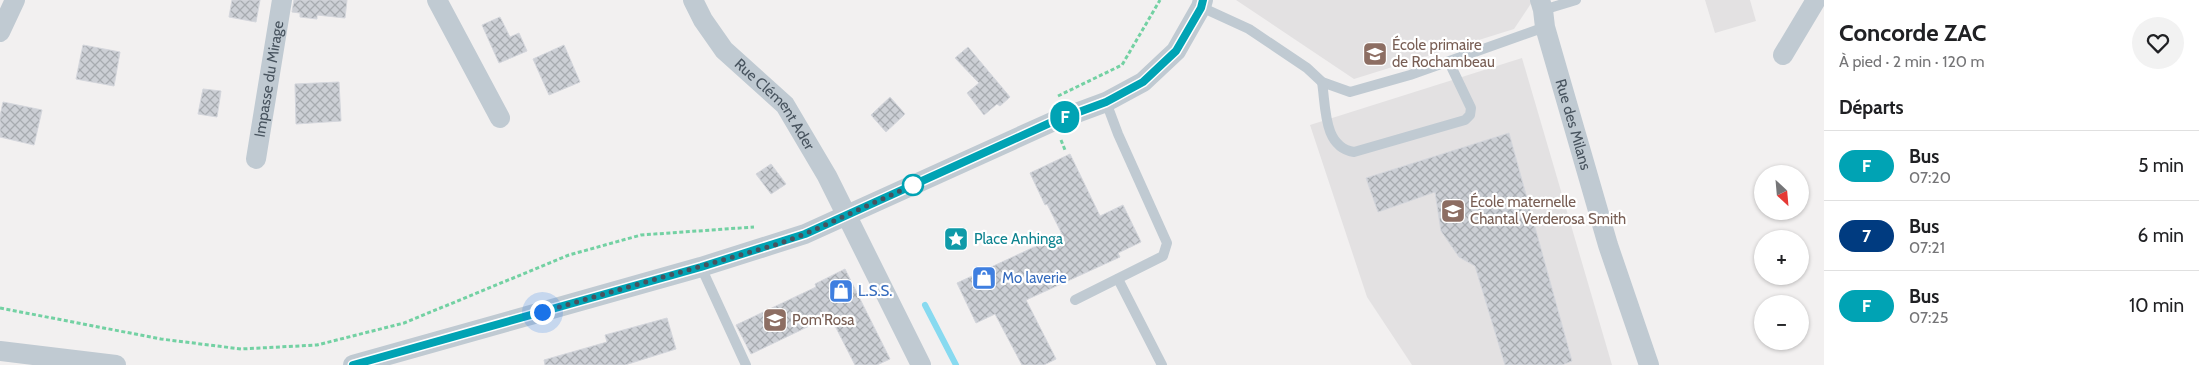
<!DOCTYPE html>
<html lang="fr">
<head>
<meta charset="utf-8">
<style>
  body { margin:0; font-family:Cabin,sans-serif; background:#f2f2f2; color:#202124; height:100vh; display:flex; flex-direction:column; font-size:19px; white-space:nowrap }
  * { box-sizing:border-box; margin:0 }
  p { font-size:16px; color:#757577 }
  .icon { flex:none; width:28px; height:28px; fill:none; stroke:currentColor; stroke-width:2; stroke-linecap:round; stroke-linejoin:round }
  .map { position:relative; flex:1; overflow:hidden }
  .panel { display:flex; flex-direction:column; background:#fff; width:375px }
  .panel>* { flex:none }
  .badge { padding:0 10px; border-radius:16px; font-size:18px; line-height:32px }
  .needle { width:32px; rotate:154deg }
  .controls { position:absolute; left:1754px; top:165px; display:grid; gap:10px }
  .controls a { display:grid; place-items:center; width:55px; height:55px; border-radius:50%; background:#fff; box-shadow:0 1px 4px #0004; font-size:25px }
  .you { position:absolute; width:25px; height:25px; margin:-12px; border:4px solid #fff; border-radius:50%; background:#1a73e8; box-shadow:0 0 0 8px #1a73e833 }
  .map>.badge { position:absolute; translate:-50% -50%; box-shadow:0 0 0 2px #fff }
  h2 { padding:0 15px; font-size:19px; line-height:45px }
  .round { display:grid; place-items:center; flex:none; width:52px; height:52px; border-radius:26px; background:#f2f2f2 }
  .overview { display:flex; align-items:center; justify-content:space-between; height:85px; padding:0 15px }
  h1 { font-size:24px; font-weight:800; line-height:38px }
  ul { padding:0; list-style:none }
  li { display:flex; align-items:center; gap:15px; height:70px; padding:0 15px; border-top:1px solid #e0e0e0 }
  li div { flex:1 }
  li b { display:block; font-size:19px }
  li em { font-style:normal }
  li .badge { min-width:55px; font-weight:700; text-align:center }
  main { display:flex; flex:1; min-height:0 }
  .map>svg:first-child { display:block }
  .education { fill:#e3e1e2 }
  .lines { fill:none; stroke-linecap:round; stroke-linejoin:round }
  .stream { stroke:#88daf0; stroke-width:6 }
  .building { fill:url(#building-cross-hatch); stroke:#d4d6dc }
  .path { stroke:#73d1a3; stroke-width:3; stroke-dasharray:4 2.5; stroke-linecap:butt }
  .lane { stroke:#c0cad2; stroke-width:10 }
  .street { stroke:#c0cad2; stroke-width:20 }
  .line-casing { stroke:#fff; stroke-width:11 }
  .line { stroke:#00a3b4; stroke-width:8 }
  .walk { stroke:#47535e; stroke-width:5; stroke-dasharray:0 9 }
  .stop-dot { fill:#fff; stroke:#00a3b4; stroke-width:2.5 }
  .labels { text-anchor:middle; stroke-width:4.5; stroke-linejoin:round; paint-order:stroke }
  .education-label { font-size:15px; fill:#785e54; stroke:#fff; text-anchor:start }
  .street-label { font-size:15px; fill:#47535e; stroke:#fff }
  .culture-label { font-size:15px; fill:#0d838f; stroke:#fff; text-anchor:start }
  .shop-label { font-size:15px; fill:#366cbe; stroke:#fff; text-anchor:start }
</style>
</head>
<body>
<main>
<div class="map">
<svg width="1824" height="365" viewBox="0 0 1824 365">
  <defs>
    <pattern id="building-cross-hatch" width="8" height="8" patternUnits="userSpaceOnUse" patternTransform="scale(1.25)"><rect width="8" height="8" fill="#cccfd5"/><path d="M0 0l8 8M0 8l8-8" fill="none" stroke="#a7abb0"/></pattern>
  </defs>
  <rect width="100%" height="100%" fill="#f2f0f0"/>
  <g class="education">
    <path d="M1236,0h295l1,2 -18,27 -160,50z"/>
    <path d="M1705,0h45l6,21 -41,12z"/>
    <path d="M1522,58l90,307h-200l-45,-68 -57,-172z"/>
  </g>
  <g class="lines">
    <path class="stream" d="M925,305l31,60"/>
  </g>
  <g class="building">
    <path d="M232,0h28l-4,22 -27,-5z"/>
    <path d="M294,0h53l-2,18 -28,-3v4l-17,-2v-4l-8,-1z"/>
    <path d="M500,17l10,20 9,-4 8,18 -28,12 -17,-38z"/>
    <path d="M83,45l37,7 -6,34 -38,-7z"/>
    <path d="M564,45l16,37 -31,13 -16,-36z"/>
    <path d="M968,47l42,50 -10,9 -3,-2 -13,11 -17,-22 12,-10 -24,-25z"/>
    <path d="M339,82l2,39 -45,3 -1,-40z"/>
    <path d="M203,89l18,2 -4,26 -19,-3z"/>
    <path d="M890,97l15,17 -19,18 -15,-17z"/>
    <path d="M3,102l39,8 -8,35 -34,-8v-21z"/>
    <path d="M1509,133l63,228 -10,4h-57l-30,-99 -16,-9 -18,-26 -6,-39 -57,20 -12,-34z"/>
    <path d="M1070,154l30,62 23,-11 18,37 -23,11 2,4 -94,43 30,59 -12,6h-22l-27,-51 -19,9 -19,-40 105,-49 -15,-30 -2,1 -15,-32z"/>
    <path d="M771,164l15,20 -15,10 -15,-20z"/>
    <path d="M845,269l45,90 -13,6h-22l-25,-49 -79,38 -15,-29 80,-38 -1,-3z"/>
    <path d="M667,318l9,31 -51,16h-80l-1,-5 63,-18 -2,-7z"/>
  </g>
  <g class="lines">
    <g class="path">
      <path d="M1058,96l64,-31 38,-65"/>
      <path d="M1061,140l4,10"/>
      <path d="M0,308l161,31 80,10 76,-4 87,-22 165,-68 72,-20 113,-8"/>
    </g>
    <g class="lane">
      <path d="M1201,7l48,22 58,39 15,14 28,10 60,-17 135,-48"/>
      <path d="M1543,10l33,-10"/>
      <path d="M1322,82c4,25 1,65 32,70l111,-32 5,-5 1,-7 -22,-46"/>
      <path d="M701,267l45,98"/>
      <path d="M1118,279l44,86"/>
      <path d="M1075,300l88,-44 4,-13 -49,-109 -12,-32"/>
    </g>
    <g class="street">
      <path d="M437,0l63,118"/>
      <path id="s1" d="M693,0l10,20 21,30 61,55 42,71 94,189"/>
      <path id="s2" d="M1540,0l3,10 2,17 63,218 41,120"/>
      <path d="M0,32l15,-32"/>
      <path d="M1783,55l33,-55"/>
      <path id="s3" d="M256,159l26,-159"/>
      <path d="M0,351l116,14"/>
      <path d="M353,365l348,-98 104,-33 247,-112 54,-20 37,-20 33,-31 25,-44 2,-7"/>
    </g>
  </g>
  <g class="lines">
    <defs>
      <path id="line" d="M353,365l348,-98 104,-33 247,-112 54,-20 37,-20 33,-31 25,-43 2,-8"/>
    </defs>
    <use href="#line" class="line-casing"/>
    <use href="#line" class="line"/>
    <path class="walk" d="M542,312l236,-68 27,-10 108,-49"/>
  </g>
  <defs>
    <symbol id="school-square" viewBox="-11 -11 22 22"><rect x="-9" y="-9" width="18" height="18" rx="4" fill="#8d6e63" stroke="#fff"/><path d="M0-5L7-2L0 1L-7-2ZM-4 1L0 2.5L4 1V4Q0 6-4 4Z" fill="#fff"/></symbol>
    <symbol id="sight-square" viewBox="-11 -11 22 22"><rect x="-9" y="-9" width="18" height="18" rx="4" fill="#0f9aa8" stroke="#fff"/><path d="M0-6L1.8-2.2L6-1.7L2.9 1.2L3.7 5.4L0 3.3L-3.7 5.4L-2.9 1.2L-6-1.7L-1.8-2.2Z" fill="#fff"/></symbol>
    <symbol id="shop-square" viewBox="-11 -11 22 22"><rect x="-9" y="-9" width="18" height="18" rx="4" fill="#3f7fe0" stroke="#fff"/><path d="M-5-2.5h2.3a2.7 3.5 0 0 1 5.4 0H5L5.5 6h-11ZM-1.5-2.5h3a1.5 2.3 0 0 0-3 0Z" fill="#fff"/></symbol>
  </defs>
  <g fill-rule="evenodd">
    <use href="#school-square" x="1361" y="40" width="28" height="28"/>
    <use href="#school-square" x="1439" y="197" width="28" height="28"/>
    <use href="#sight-square" x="942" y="225" width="28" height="28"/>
    <use href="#shop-square" x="970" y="264" width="28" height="28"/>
    <use href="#shop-square" x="827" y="277" width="28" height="28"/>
    <use href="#school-square" x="761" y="306" width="28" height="28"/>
  </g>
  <circle class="stop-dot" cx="913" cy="185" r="10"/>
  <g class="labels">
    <g class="education-label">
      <text x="1392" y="50">École primaire<tspan x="1392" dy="17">de Rochambeau</tspan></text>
      <text x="1470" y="207">École maternelle<tspan x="1470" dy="17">Chantal Verderosa Smith</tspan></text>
      <text x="792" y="325">Pom'Rosa</text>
    </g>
    <g class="street-label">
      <text dy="5" stroke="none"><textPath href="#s3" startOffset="81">Impasse du Mirage</textPath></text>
      <text dy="5" stroke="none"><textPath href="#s1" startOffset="134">Rue Clément Ader</textPath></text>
      <text dy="5" stroke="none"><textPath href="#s2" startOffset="129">Rue des Milans</textPath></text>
    </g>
    <g class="culture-label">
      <text x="974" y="244">Place Anhinga</text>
    </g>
    <g class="shop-label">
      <text x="1002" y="283">Mo laverie</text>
      <text x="858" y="296">L.S.S.</text>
    </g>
  </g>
</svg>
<div class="controls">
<a><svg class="needle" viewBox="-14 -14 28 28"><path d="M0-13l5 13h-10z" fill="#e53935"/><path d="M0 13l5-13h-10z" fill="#757577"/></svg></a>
<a>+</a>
<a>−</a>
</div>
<div class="you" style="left:542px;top:312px"></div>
<b class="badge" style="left:1065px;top:117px;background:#00a3b4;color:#fff">F</b>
</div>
<section class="panel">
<div class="overview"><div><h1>Concorde ZAC</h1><p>À pied · 2 min · 120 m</p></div><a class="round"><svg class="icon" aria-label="heart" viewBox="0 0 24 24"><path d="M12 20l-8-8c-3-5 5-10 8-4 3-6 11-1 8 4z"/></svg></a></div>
<h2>Départs</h2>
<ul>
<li><span class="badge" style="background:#00a3b4;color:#fff">F</span><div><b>Bus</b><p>07:20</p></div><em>5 min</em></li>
<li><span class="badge" style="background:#003b80;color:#fff">7</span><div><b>Bus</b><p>07:21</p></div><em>6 min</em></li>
<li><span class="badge" style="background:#00a3b4;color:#fff">F</span><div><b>Bus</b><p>07:25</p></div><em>10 min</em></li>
</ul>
</section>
</main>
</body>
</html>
